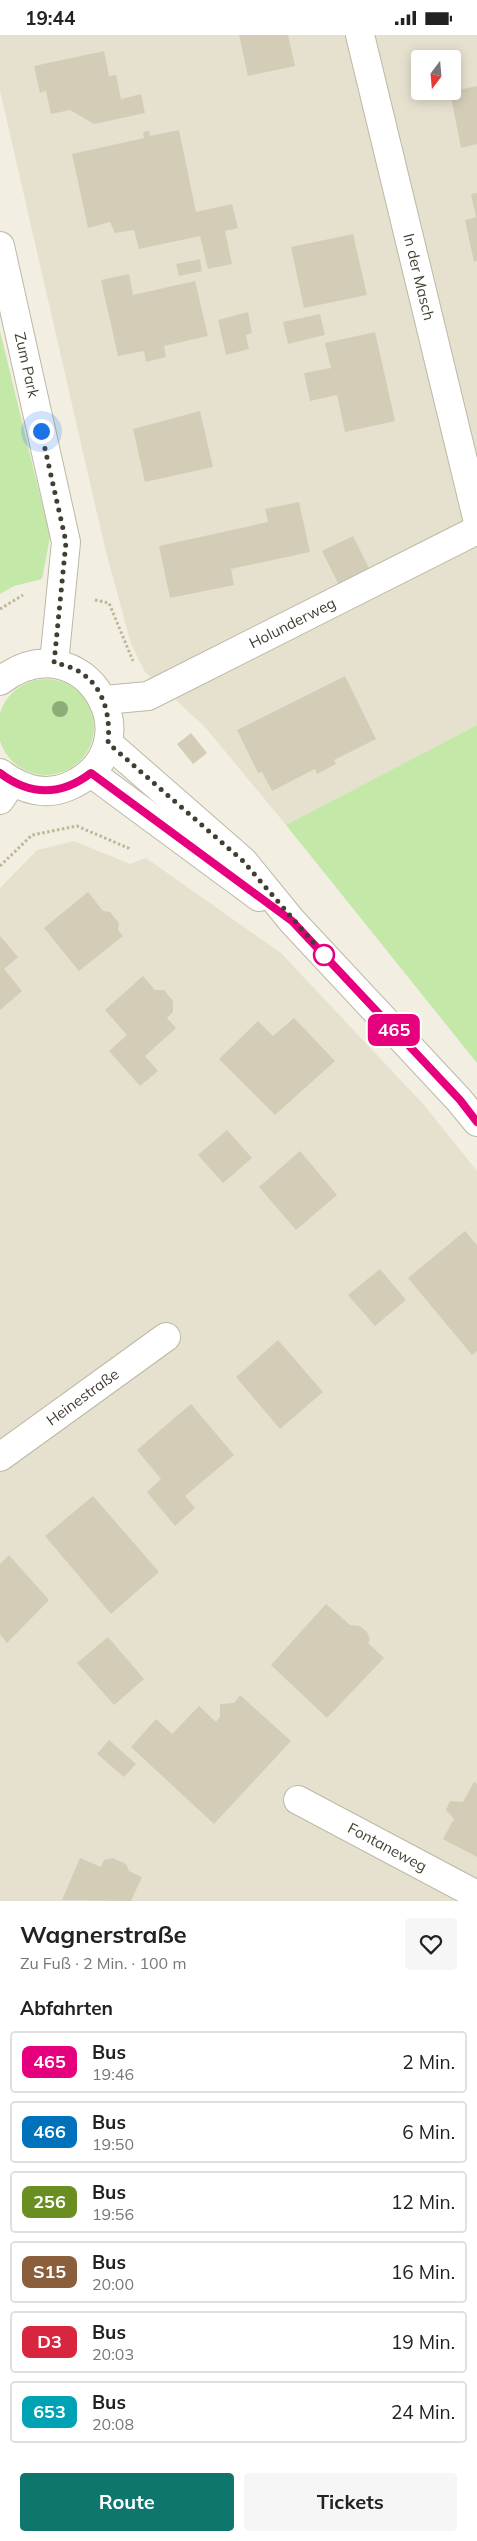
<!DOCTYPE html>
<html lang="de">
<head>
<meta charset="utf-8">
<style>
  body { margin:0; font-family:Mulish,sans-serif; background:#f6f6f6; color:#222; height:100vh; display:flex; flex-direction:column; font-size:19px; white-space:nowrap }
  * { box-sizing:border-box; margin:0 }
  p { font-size:16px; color:#767676 }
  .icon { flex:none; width:28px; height:28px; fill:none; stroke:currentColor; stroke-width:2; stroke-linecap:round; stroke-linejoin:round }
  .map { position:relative; height:1866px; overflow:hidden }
  .sheet { display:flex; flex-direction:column; background:#fff; flex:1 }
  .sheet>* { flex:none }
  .badge { padding:0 10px; border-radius:8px; font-size:18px; line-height:32px }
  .needle { width:32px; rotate:196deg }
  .fabs { position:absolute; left:411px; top:15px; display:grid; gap:10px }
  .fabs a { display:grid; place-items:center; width:50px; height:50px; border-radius:5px; background:#fff; box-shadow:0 2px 12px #0003; font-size:25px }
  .you { position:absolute; width:25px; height:25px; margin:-12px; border:4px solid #fff; border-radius:50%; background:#1a73e8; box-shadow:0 0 0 8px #1a73e833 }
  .map>.badge { position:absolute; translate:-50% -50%; box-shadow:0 0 0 2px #fff }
  h2 { padding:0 20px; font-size:19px; line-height:45px }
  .round { display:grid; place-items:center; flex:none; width:52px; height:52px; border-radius:5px; background:#f6f6f6 }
  .summary { display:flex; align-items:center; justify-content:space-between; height:85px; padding:0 20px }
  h1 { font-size:24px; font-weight:700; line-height:38px }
  .button { display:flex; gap:10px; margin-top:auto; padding:10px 20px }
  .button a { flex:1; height:58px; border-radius:5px; background:#0f766e; color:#fff; font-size:20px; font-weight:700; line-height:58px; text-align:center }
  .button a+a { background:#f6f6f6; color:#222 }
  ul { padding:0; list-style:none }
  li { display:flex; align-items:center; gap:15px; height:62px; margin:0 10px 8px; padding:0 10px; border:2px solid #e0e0e0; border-radius:5px }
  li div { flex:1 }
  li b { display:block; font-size:19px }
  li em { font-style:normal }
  li .badge { min-width:55px; font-weight:700; text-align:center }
  .status { display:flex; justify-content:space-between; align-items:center; height:35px; padding:0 25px; background:#fff; direction:ltr }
  .status svg { height:14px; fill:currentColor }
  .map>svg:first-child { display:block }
  .residential { fill:#e6e1cf; fill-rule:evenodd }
  .green { fill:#c3e8a8 }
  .building { fill:#d3ccb7 }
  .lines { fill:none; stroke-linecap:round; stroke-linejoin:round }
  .minor-casing { stroke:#bdb8a4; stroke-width:30 }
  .tertiary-casing { stroke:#bdb8a4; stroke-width:30 }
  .path { stroke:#bfb695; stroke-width:3; stroke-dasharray:2.5 2.5; stroke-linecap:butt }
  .minor { stroke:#fff; stroke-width:28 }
  .tertiary { stroke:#fff; stroke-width:28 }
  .tree { fill:#8cac7a }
  .line-casing { stroke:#fff; stroke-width:11 }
  .line { stroke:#e6007e; stroke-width:8 }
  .walk { stroke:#433e32; stroke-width:5; stroke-dasharray:0 9 }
  .stop-dot { fill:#fff; stroke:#e6007e; stroke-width:2.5 }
  .labels { text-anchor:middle; stroke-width:4; stroke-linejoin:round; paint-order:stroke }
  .street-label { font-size:15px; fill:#433e32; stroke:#fff }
</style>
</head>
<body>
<div class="status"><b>19:44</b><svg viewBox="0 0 49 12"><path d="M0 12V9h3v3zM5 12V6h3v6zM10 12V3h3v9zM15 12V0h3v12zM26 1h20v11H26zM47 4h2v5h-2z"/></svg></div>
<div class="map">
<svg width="477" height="1866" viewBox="0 0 477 1866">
  <rect width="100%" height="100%" fill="#f2efe2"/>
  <g class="residential">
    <path d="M0,0h477v690l-191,100 -82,-99 -59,-54 -14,-28 -26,-96 -105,-457zM420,24h32v32h-32z"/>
    <path d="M74,806l56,23 16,-6 135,95 143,152 53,66v730h-477v-1013l37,-38z"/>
  </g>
  <g class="green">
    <path d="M0,296l50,206 -8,42 -28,7 -14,8z"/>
    <circle cx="46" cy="692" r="48"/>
    <path d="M477,690v338l-191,-238z"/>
  </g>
  <g class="building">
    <path d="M239,0h49l7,31 -47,10z"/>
    <path d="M104,16l5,25 7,-1 5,24 20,-5 4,19 -51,11 -24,-14 -19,4 -5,-23 -6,2 -6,-27z"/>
    <path d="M477,51v58l-16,4 -11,-56z"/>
    <path d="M179,95l17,82 36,-8 6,24 -13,3 7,33 -24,5 -8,-33 -61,13 -5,-19 -19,3 -5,-11 -22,6 -16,-74 72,-16 -1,-6 6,-1 1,5z"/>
    <path d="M477,158v24h-1l-5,-23z"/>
    <path d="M477,182v44l-3,1 -9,-42z"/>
    <path d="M353,199l14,61 -63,13 -13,-61z"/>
    <path d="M200,224l2,12 -23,5 -3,-12z"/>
    <path d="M129,239l4,21 62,-14 13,55 -44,10 2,11 -20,5 -2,-11 -26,5 -17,-76z"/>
    <path d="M248,277l4,21 -6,2 3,14 -23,6 -8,-35z"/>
    <path d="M320,279l5,21 -37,9 -5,-22z"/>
    <path d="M375,297l20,89 -50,11 -8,-37 -27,6 -6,-28 27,-5 -6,-25z"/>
    <path d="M200,376l13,56 -68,15 -12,-53z"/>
    <path d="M299,467l11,50 -79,17 3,16 -64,13 -11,-52 109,-24 -3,-13z"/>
    <path d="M353,501l16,32 -30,17 -17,-34z"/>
    <path d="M345,641l31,63 -42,21 2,4 -19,10 -2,-5 -43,22 -10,-19 -4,1 -21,-43z"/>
    <path d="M191,698l16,20 -14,11 -16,-20z"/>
    <path d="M88,857l15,19 7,1 9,11 -1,7 5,6 -44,35 -35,-43z"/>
    <path d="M0,901l18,21 -14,12 18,22 -22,19z"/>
    <path d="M143,941l12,14h9l9,11v11l-6,6 9,10 -31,28 13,15 -18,15 -31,-35 18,-16 -22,-25z"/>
    <path d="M294,983l41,43 -60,54 -56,-56 39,-38 15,15z"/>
    <path d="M227,1095l25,28 -29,25 -25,-28z"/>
    <path d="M300,1116l37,44 -41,35 -37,-43z"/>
    <path d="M465,1196l12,14v106l-5,4 -64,-77z"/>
    <path d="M380,1234l26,31 -31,26 -27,-31z"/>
    <path d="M278,1305l45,52 -43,37 -44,-52z"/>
    <path d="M191,1369l43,51 -49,41 10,12 -20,18 -28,-34 14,-13 -24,-29z"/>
    <path d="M93,1461l66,76 -48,42 -66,-78z"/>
    <path d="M9,1520l40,45 -42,43 -7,-9v-70z"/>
    <path d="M326,1569l24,21 10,1 7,6 3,8 -2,3 16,15 -57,60 -56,-53z"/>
    <path d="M108,1602l36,42 -30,26 -37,-42z"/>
    <path d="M240,1660l51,46 -77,83 -83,-77 25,-28 16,15 27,-28 17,16 4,-5v-13l14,-1z"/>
    <path d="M109,1705l27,24 -12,13 -27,-23z"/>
    <path d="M474,1747l3,2v73l-34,-18 11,-20 -8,-9 4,-9 13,1z"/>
    <path d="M80,1823l21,9 3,-7 9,-2 13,6 3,7 13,6 -11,24 -69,-1z"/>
  </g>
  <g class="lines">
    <defs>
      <g id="minor">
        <path id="s1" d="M360,0l117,483"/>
        <path id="s2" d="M0,211l66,296 -12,121"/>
        <path id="s3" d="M105,665l43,-4 329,-166"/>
        <path d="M0,765l12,-18"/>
        <path id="s4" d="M0,1422l166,-120"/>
        <path id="s5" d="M298,1765l179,95"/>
      </g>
      <g id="tertiary">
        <path d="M0,646c85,-65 159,68 67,106 -24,10 -47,1 -67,-14"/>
        <path d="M108,708l135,118 49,60 167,179 18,22"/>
        <path d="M91,738l168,124"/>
      </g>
    </defs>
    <use href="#minor" class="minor-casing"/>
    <use href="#tertiary" class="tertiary-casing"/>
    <g class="path">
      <path d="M95,565l14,3 24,58"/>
      <path d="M0,574l23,-14"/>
      <path d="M0,831l32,-31 45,-9 51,22 2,-3"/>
    </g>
    <use href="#minor" class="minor"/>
    <use href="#tertiary" class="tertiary"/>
  </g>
  <circle class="tree" cx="60" cy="674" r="8"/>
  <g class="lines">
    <defs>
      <path id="line" d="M0,738c30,23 61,23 91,0l201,148 168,179 17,22"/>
    </defs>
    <use href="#line" class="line-casing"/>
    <use href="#line" class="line"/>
    <path class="walk" d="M41,396l25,111 -12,121c42,6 58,41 54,80l135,118 81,94"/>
  </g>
  <circle class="stop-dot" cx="324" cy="920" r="10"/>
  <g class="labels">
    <g class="street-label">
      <text dy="5" stroke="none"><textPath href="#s1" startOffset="249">In der Masch</textPath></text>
      <text dy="5" stroke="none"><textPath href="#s2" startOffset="122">Zum Park</textPath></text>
      <text dy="5" stroke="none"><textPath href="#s3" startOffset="205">Holunderweg</textPath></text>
      <text dy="5" stroke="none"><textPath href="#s4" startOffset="102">Heinestraße</textPath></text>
      <text dy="5" stroke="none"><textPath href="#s5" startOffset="101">Fontaneweg</textPath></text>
    </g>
  </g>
</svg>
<div class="fabs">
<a><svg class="needle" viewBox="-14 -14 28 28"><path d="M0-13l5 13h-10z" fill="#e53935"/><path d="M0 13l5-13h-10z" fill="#767676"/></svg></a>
</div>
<div class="you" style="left:41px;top:396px"></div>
<b class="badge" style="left:394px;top:995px;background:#e6007e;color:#fff">465</b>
</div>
<section class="sheet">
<div class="summary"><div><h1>Wagnerstraße</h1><p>Zu Fuß · 2 Min. · 100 m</p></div><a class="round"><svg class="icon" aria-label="heart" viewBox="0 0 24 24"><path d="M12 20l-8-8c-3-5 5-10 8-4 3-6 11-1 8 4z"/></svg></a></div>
<h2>Abfahrten</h2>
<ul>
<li><span class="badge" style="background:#e6007e;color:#fff">465</span><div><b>Bus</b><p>19:46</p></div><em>2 Min.</em></li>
<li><span class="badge" style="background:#0072bc;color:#fff">466</span><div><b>Bus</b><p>19:50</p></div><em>6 Min.</em></li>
<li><span class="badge" style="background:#6b8e23;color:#fff">256</span><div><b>Bus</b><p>19:56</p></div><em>12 Min.</em></li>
<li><span class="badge" style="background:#8b5e3c;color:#fff">S15</span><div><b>Bus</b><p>20:00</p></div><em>16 Min.</em></li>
<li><span class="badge" style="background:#d7263d;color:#fff">D3</span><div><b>Bus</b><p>20:03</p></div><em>19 Min.</em></li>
<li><span class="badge" style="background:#00a3b4;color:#fff">653</span><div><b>Bus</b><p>20:08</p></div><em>24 Min.</em></li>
</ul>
<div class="button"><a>Route</a><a>Tickets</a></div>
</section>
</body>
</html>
